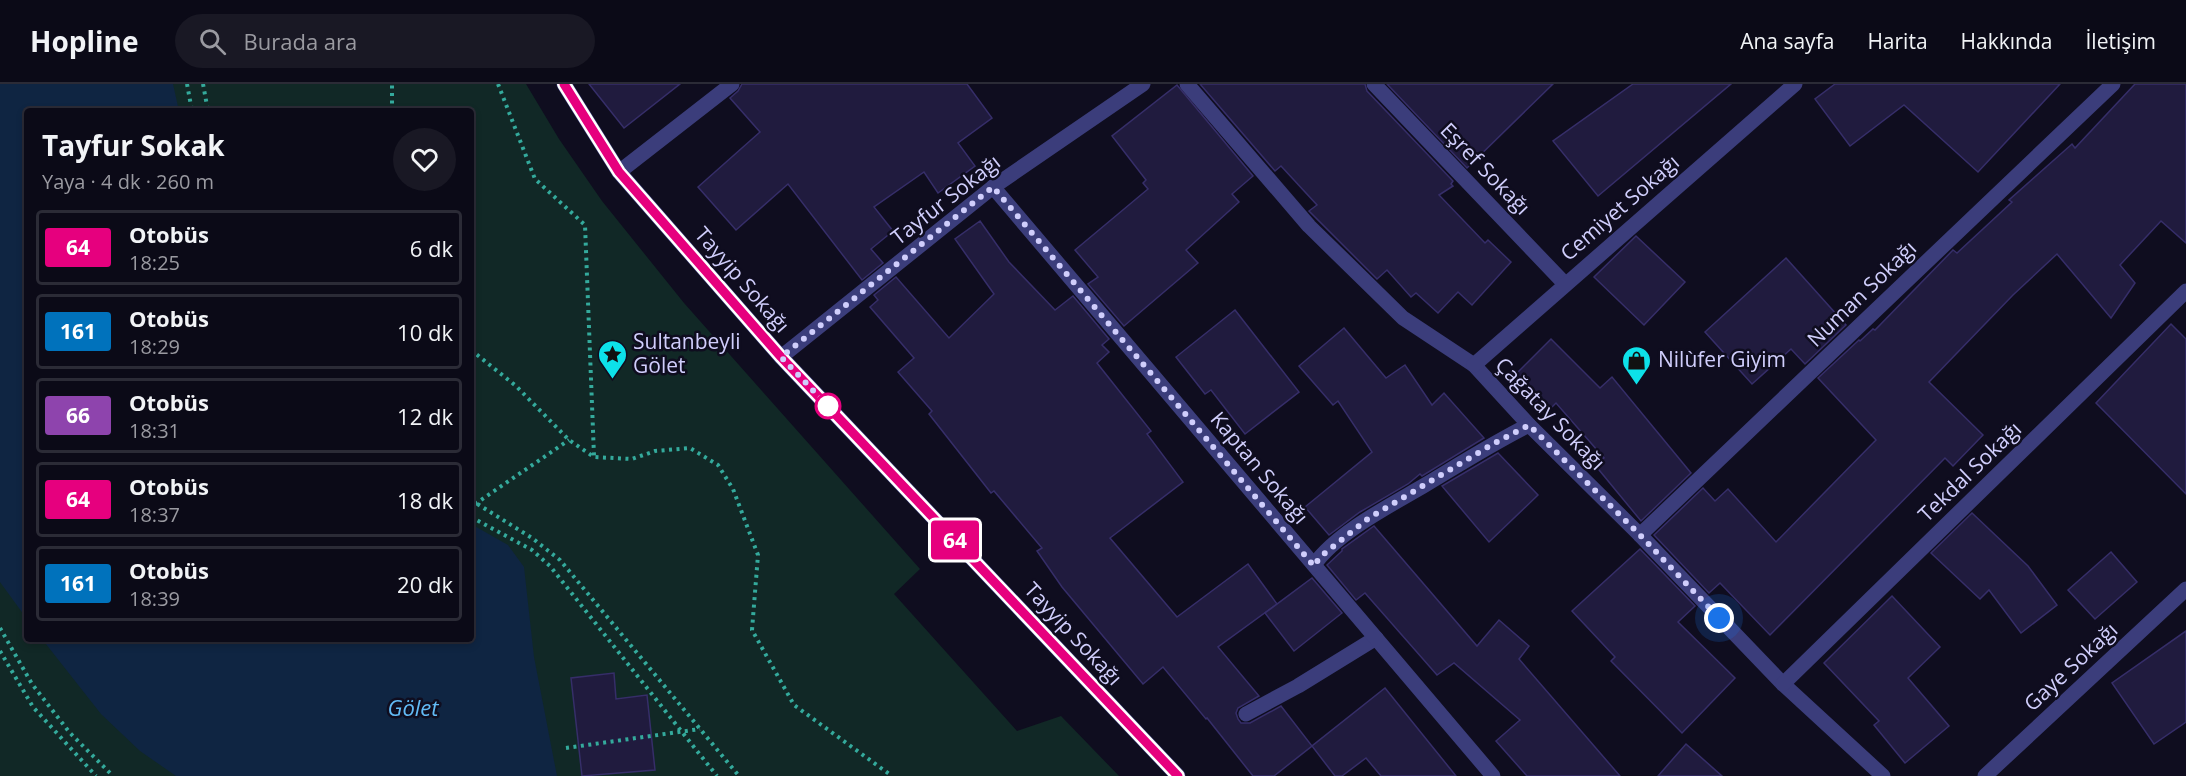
<!DOCTYPE html>
<html lang="tr">
<head>
<meta charset="utf-8">
<style>
  body { margin:0; font-family:"Open Sans",sans-serif; background:#191824; color:#f1f3f6; height:100vh; display:flex; flex-direction:column; font-size:22px; white-space:nowrap }
  * { box-sizing:border-box; margin:0 }
  p { font-size:20px; color:#9a9aa1 }
  .icon { flex:none; width:33px; height:33px; fill:none; stroke:currentColor; stroke-width:2; stroke-linecap:round; stroke-linejoin:round }
  .map { position:relative; flex:1; overflow:hidden }
  .sheet { position:absolute; left:24px; top:24px; width:450px; height:534px; display:flex; flex-direction:column; background:#0b0a17; border-radius:6px; box-shadow:0 3px 9px #0003,0 0 0 2px #2b2b36 }
  .sheet>* { flex:none }
  .badge { padding:0 12px; border-radius:4px; font-size:21px; line-height:39px }
  .you { position:absolute; width:30px; height:30px; margin:-15px; border:4px solid #fff; border-radius:50%; background:#1a73e8; box-shadow:0 0 0 9px #1a73e833 }
  .map>.badge { position:absolute; translate:-50% -50%; box-shadow:0 0 0 3px #fff }
  .round { display:grid; place-items:center; flex:none; width:63px; height:63px; border-radius:32px; background:#191824 }
  .head { display:flex; align-items:center; justify-content:space-between; height:102px; padding:0 18px }
  h1 { font-size:28px; font-weight:700; line-height:45px }
  ul { padding:0; list-style:none }
  li { display:flex; align-items:center; gap:18px; height:75px; margin:0 12px 9px; padding:0 6px; border:3px solid #2b2b36; border-radius:6px }
  li div { flex:1 }
  li b { display:block; font-size:22px }
  li em { font-style:normal }
  li .badge { min-width:66px; font-weight:700; text-align:center }
  header { display:flex; align-items:center; gap:36px; box-sizing:border-box; height:84px; padding:0 30px; background:#0b0a17; border-bottom:2px solid #2b2b36 }
  header strong { font-size:28px }
  nav { display:flex; gap:33px; margin-inline-start:auto; font-size:21px }
  .search { width:420px; height:54px; background:#191824; display:flex; align-items:center; gap:15px; box-sizing:border-box; padding:0 21px; border-radius:33px; color:#9a9aa1; font-size:22px }
  .map>svg:first-child { display:block }
  .green { fill:#112826; fill-rule:evenodd }
  .water { fill:#0f2542 }
  .building { fill:#201b3e; stroke:#362e69; stroke-width:1.5 }
  .lines { fill:none; stroke-linecap:round; stroke-linejoin:round }
  .path { stroke:#34aa9c; stroke-width:4; stroke-dasharray:3 4.5; stroke-linecap:butt }
  .service { stroke:#3b3d7b; stroke-width:15 }
  .minor { stroke:#3b3d7b; stroke-width:15 }
  .line-casing { stroke:#fff; stroke-width:14 }
  .line { stroke:#e6007e; stroke-width:9 }
  .walk { stroke:#d0cefc; stroke-width:6; stroke-dasharray:0 10.8 }
  .stop-dot { fill:#fff; stroke:#e6007e; stroke-width:3 }
  .labels { text-anchor:middle; stroke-width:5; stroke-linejoin:round; paint-order:stroke }
  .street-label { font-size:21px; fill:#d0cefc; stroke:#0f0d1f }
  .poi-label { font-size:21px; fill:#d0cefc; stroke:#0f0d1f; text-anchor:start }
  .water-label { font-size:22px; font-style:italic; fill:#62bbf6; stroke:#0f0d1f }
</style>
</head>
<body>
<header>
<strong>Hopline</strong>
<div class="search"><svg class="icon" aria-label="search" viewBox="0 0 24 24"><circle cx="10" cy="10" r="6"/><path d="M15 15l6 6"/></svg>Burada ara</div>
<nav><a>Ana sayfa</a><a>Harita</a><a>Hakkında</a><a>İletişim</a></nav>
</header>
<div class="map">
<svg width="2186" height="692" viewBox="0 0 2186 692">
  <rect width="100%" height="100%" fill="#0f0d1f"/>
  <path class="green" d="M0,0h526l33,55 43,62 82,102 236,266 -26,25 123,137 44,-15 58,60h-1119zM27,27h444v528h-444z"/>
  <g class="water">
    <path d="M0,0h173l6,27h-152v508l-27,-37z"/>
    <path d="M471,440l37,21 16,22 10,90 23,119h-381l-36,-25 -39,-37 -59,-75h429z"/>
  </g>
  <g class="building">
    <path d="M589,0h91l-56,44z"/>
    <path d="M742,0h225l25,34 -34,25 17,23 -37,27 -14,-21 -50,35 19,24 -22,18 12,14 -21,17 -74,-96 -52,46 -38,-43 62,-55 -30,-34 8,-7z"/>
    <path d="M1200,0h165l2,7 86,90 -2,3 2,2 -14,9 46,48 3,-3 23,22 -39,43 -14,-13 -20,21 -22,-20 -5,4 -24,-27 -10,9 -68,-68 8,-6 -36,-39 -6,5z"/>
    <path d="M1387,0h166l-86,84z"/>
    <path d="M1633,0h98l-133,112 -45,-55z"/>
    <path d="M1835,0h225l-82,88 -74,-67 -54,41 -35,-47z"/>
    <path d="M2135,0h51v159l-25,-22 -41,44 15,18 -24,35 -54,-64 -44,41 -84,87 54,53 -30,31 -8,-8 -175,177 -50,-52 -11,10 -55,-58 49,-47 12,13 13,-12 48,53 100,-102 -58,-62 41,-38 1,1 13,-12 2,1 78,-80 4,3 55,-51 -3,-2 63,-56 3,4z"/>
    <path d="M1177,1l76,91 -21,18 7,8 -53,48 12,13 -74,63 -36,-42 10,-7 -23,-27 73,-61 -5,-6 3,-3 -34,-44z"/>
    <path d="M980,137l29,41 46,48 18,-14 36,43 -7,6 7,7 -12,11 54,68 -4,3 36,48 -73,56 67,79 71,-53 29,40 -59,43 41,49 -21,12 -2,5 2,6 3,4h9l31,-17 31,40 -38,30h-21l-46,-58 -1,1 -43,-52 -20,17 -81,-97 -25,-36 5,-3 -48,-57 -3,2 -62,-79 3,-3 -34,-39 16,-14 -44,-51 8,-7 -4,-5 22,-18 53,61 45,-44 -39,-55z"/>
    <path d="M1636,152l49,46 -41,43 -50,-48z"/>
    <path d="M1786,174l60,67 -41,39 -14,-15 -39,35 -47,-52z"/>
    <path d="M1235,226l64,82 -54,42 -34,-44 -6,4 -29,-37z"/>
    <path d="M2171,240l15,15v155l-90,-91z"/>
    <path d="M1344,244l42,50 19,-13 27,40 12,-12 40,45 -62,38 -2,-2 -12,10 -48,28 -31,23 -24,-28 67,-55 -34,-51 -5,4 -34,-39z"/>
    <path d="M1551,255l49,49 12,-11 79,96 -50,48 -46,-56 9,-7 -48,-55 -11,11 -34,-35z"/>
    <path d="M1498,369l40,42 -49,47 -47,-56z"/>
    <path d="M1972,429l56,53 29,39 -36,28 -32,-43 -9,9 -49,-46z"/>
    <path d="M1374,442l103,120 22,-26 30,26 -10,13 101,117h-93l-31,-35 24,-21 -66,-57 -17,12 -72,-82 -9,7 -29,-35 15,-14v-2z"/>
    <path d="M1640,465l55,57 -17,16 57,56 -53,55 -71,-72 4,-4 -43,-46z"/>
    <path d="M2111,468l26,30 -42,37 -27,-29z"/>
    <path d="M1312,494l30,35 -48,38 -29,-38z"/>
    <path d="M1892,512l48,51 -32,31 41,48 -44,37 -31,-38 5,-4 -55,-58z"/>
    <path d="M2186,547v91l-32,22 -42,-61z"/>
    <path d="M614,589l2,26 31,-4 8,75 -73,6 -11,-98z"/>
    <path d="M1385,604l71,88h-75l-15,-18 -24,18h-7l-23,-30z"/>
    <path d="M1686,660l36,32h-64z"/>
  </g>
  <g class="lines">
    <g class="path">
      <path d="M187,0l5,27"/>
      <path d="M203,0l5,27"/>
      <path d="M498,0l37,95 50,46 9,231"/>
      <path d="M392,27v-27"/>
      <path d="M471,266l45,36 53,54 25,17 38,2 23,-8 35,-3 28,17 15,24 25,66 -6,75 42,75 98,71"/>
      <path d="M471,416l61,38 28,22 179,216"/>
      <path d="M475,420l94,-64"/>
      <path d="M471,433l61,33 18,16 167,210"/>
      <path d="M0,544l32,56 38,49 43,43"/>
      <path d="M0,567l33,56 63,69"/>
      <path d="M566,664l134,-19"/>
    </g>
    <path class="service" d="M1246,630l52,-28 78,-48"/>
    <g class="minor">
      <path d="M564,0l55,88 162,185 397,419"/>
      <path d="M1187,0l122,142 94,92 71,47 55,60 111,110 143,149 100,92"/>
      <path d="M1374,0l191,200"/>
      <path d="M619,88l113,-88"/>
      <path d="M993,103l500,589"/>
      <path d="M781,273l212,-170 150,-103"/>
      <path d="M1474,281l321,-281"/>
      <path d="M1640,451l473,-451"/>
      <path d="M1314,481c22,-32 77,-60 111,-80 35,-21 68,-42 104,-60"/>
      <path d="M1783,600l403,-393"/>
      <path d="M1985,692l201,-187"/>
    </g>
  </g>
  <g class="lines">
    <defs>
      <path id="line" d="M564,0l55,88 162,185 397,419"/>
    </defs>
    <use href="#line" class="line-casing"/>
    <use href="#line" class="line"/>
    <path class="walk" d="M828,322l-47,-49 212,-170 321,379 6,-9 49,-39 124,-74 36,-19 111,110 79,83"/>
  </g>
  <defs>
    <symbol id="sight-pin" viewBox="-11 -11 22 30"><path d="M0 17L-7.5 6A9.5 9.5 0 1 1 7.5 6Z" fill="#0de1e9" stroke="#0f0d1f"/><path d="M0-6L1.8-2.2L6-1.7L2.9 1.2L3.7 5.4L0 3.3L-3.7 5.4L-2.9 1.2L-6-1.7L-1.8-2.2Z" fill="#111"/></symbol>
    <symbol id="shop-pin" viewBox="-11 -11 22 30"><path d="M0 17L-7.5 6A9.5 9.5 0 1 1 7.5 6Z" fill="#0de1e9" stroke="#0f0d1f"/><path d="M-5-2.5h2.3a2.7 3.5 0 0 1 5.4 0H5L5.5 6h-11ZM-1.5-2.5h3a1.5 2.3 0 0 0-3 0Z" fill="#111"/></symbol>
  </defs>
  <g fill-rule="evenodd">
    <use href="#sight-pin" x="596" y="254" width="33" height="45"/>
    <use href="#shop-pin" x="1620" y="260" width="33" height="45"/>
  </g>
  <circle class="stop-dot" cx="828" cy="322" r="12"/>
  <g class="labels">
    <g class="street-label">
      <text transform="translate(1485 85) rotate(46)" y="7">Eşref Sokağı</text>
      <text transform="translate(946 116) rotate(-38)" y="7">Tayfur Sokağı</text>
      <text transform="translate(1620 124) rotate(-41)" y="7">Cemiyet Sokağı</text>
      <text transform="translate(742 196) rotate(49)" y="7">Tayyip Sokağı</text>
      <text transform="translate(1862 210) rotate(-44)" y="7">Numan Sokağı</text>
      <text transform="translate(1550 330) rotate(46)" y="7">Çağatay Sokağı</text>
      <text transform="translate(1259 384) rotate(50)" y="7">Kaptan Sokağı</text>
      <text transform="translate(1970 388) rotate(-44)" y="7">Tekdal Sokağı</text>
      <text transform="translate(1073 550) rotate(47)" y="7">Tayyip Sokağı</text>
      <text transform="translate(2071 583) rotate(-43)" y="7">Gaye Sokağı</text>
    </g>
    <g class="poi-label">
      <text x="633" y="265">Sultanbeyli<tspan x="633" dy="24">Gölet</tspan></text>
      <text x="1658" y="283">Nilùfer Giyim</text>
    </g>
    <g class="water-label">
      <text x="413" y="632">Gölet</text>
    </g>
  </g>
</svg>
<div class="you" style="left:1719px;top:534px"></div>
<b class="badge" style="left:955px;top:456px;background:#e6007e;color:#fff">64</b>
<section class="sheet">
<div class="head"><div><h1>Tayfur Sokak</h1><p>Yaya · 4 dk · 260 m</p></div><a class="round"><svg class="icon" aria-label="heart" viewBox="0 0 24 24"><path d="M12 20l-8-8c-3-5 5-10 8-4 3-6 11-1 8 4z"/></svg></a></div>
<ul>
<li><span class="badge" style="background:#e6007e;color:#fff">64</span><div><b>Otobüs</b><p>18:25</p></div><em>6 dk</em></li>
<li><span class="badge" style="background:#0072bc;color:#fff">161</span><div><b>Otobüs</b><p>18:29</p></div><em>10 dk</em></li>
<li><span class="badge" style="background:#8e44ad;color:#fff">66</span><div><b>Otobüs</b><p>18:31</p></div><em>12 dk</em></li>
<li><span class="badge" style="background:#e6007e;color:#fff">64</span><div><b>Otobüs</b><p>18:37</p></div><em>18 dk</em></li>
<li><span class="badge" style="background:#0072bc;color:#fff">161</span><div><b>Otobüs</b><p>18:39</p></div><em>20 dk</em></li>
</ul>
</section>
</div>
</body>
</html>
